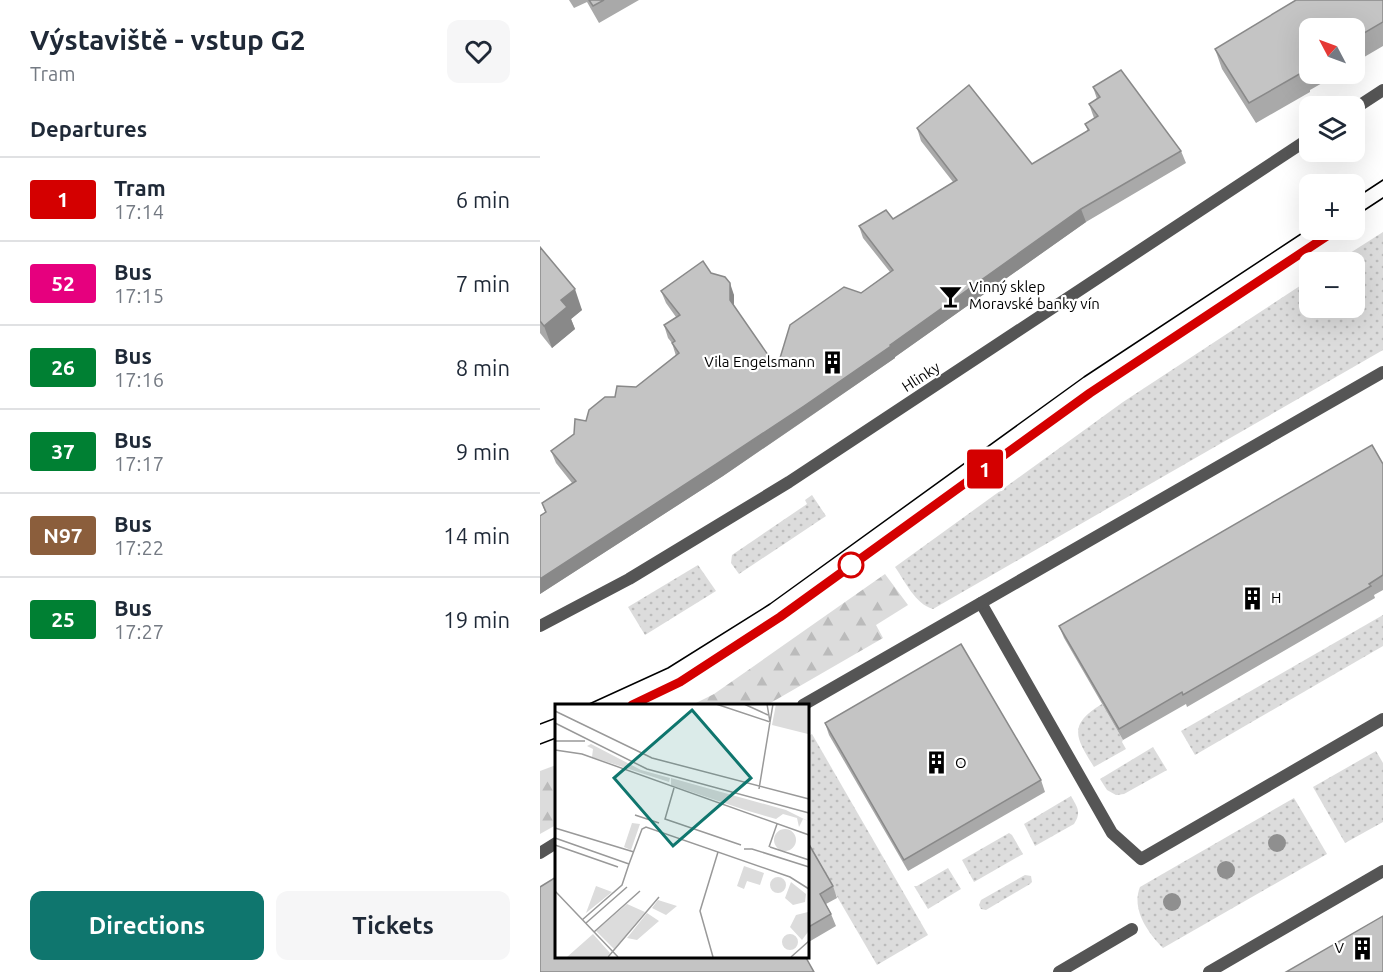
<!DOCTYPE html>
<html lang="en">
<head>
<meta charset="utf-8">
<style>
  body { margin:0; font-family:Ubuntu,sans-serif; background:#f6f6f7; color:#1f2937; height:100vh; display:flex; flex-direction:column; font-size:22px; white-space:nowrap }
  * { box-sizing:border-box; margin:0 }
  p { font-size:20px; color:#747a83 }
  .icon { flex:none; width:33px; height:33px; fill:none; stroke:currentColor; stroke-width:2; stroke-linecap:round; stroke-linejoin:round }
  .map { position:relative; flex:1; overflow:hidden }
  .drawer { display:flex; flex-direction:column; background:#fff; width:540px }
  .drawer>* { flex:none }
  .badge { padding:0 12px; border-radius:4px; font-size:21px; line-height:39px }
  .needle { width:39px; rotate:311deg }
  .buttons { position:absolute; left:759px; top:18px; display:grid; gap:12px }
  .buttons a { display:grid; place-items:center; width:66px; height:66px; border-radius:12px; background:#fff; box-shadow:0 6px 24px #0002; font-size:30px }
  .map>.badge { position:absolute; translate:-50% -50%; box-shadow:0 0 0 3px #fff }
  h2 { padding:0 30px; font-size:22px; line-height:54px }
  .round { display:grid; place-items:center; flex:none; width:63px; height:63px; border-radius:12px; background:#f6f6f7 }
  .headline { display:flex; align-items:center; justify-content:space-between; height:102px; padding:0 30px }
  h1 { font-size:28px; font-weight:700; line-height:45px }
  .primary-button { display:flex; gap:12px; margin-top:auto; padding:12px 30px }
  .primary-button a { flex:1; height:69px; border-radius:12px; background:#0f766e; color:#fff; font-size:24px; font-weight:700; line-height:69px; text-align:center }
  .primary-button a+a { background:#f6f6f7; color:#1f2937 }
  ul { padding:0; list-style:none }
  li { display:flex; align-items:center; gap:18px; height:84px; padding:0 30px; border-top:2px solid #e0e1e3 }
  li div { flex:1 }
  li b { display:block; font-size:22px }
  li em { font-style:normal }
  li .badge { min-width:66px; font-weight:700; text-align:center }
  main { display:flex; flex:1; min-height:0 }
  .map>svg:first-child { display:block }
  .grass { fill:url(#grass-dots) }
  .forest { fill:url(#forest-firs) }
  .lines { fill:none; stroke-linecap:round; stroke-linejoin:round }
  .service { stroke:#555; stroke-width:12 }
  .tertiary { stroke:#555; stroke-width:12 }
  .tram { stroke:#000; stroke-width:1.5 }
  .tree { fill:#8f8f8f }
  .wall { fill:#a9a9a9 }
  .shaded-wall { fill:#898989 }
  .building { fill:#c4c4c4; stroke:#898989; stroke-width:1.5 }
  .line-casing { stroke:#fff; stroke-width:14 }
  .line { stroke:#d40000; stroke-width:9 }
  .stop-dot { fill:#fff; stroke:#d40000; stroke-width:3 }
  .labels { text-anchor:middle; stroke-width:4.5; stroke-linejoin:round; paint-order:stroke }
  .poi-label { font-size:15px; fill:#000; stroke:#fff; text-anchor:start }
  .street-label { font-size:15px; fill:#000; stroke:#fff }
  .inset-road { fill:none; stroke:#999; stroke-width:1.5 }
  .view { fill:#0f766e; fill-opacity:0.15; stroke:#0f766e; stroke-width:3 }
  .inset-edge { fill:none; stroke:#000; stroke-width:3 }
</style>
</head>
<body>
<main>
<section class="drawer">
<div class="headline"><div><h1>Výstaviště - vstup G2</h1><p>Tram</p></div><a class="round"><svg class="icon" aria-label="heart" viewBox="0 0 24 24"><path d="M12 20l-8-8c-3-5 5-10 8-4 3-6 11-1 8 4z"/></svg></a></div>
<h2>Departures</h2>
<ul>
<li><span class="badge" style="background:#d40000;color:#fff">1</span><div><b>Tram</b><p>17:14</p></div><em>6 min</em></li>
<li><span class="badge" style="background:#e6007e;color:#fff">52</span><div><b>Bus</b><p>17:15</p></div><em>7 min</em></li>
<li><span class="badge" style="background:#008033;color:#fff">26</span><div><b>Bus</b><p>17:16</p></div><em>8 min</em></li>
<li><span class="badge" style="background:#008033;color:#fff">37</span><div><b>Bus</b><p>17:17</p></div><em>9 min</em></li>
<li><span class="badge" style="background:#8b5e3c;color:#fff">N97</span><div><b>Bus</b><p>17:22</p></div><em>14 min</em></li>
<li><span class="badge" style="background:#008033;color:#fff">25</span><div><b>Bus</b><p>17:27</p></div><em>19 min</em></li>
</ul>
<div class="primary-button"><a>Directions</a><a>Tickets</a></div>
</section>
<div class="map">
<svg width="843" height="972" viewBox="0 0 843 972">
  <defs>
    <pattern id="grass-dots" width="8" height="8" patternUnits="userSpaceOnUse" patternTransform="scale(1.5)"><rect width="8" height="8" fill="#dcdcdc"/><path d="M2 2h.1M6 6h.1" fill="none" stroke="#bbb" stroke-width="1.8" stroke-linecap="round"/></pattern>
    <pattern id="forest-firs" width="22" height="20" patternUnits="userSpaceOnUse" patternTransform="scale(1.5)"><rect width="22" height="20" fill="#dcdcdc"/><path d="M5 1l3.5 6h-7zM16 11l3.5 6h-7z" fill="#bbb"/></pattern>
  </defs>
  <rect width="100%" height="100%" fill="#fff"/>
  <g class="grass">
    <path d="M843,232v118l-450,259c-18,-5 -28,-28 -38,-42l228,-165 186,-122 1,28h44v-46h-18z"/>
    <path d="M272,495l14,21 -87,58 -8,-11 1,-8 75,-51 -2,-4z"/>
    <path d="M158,565l18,26 -71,44 -17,-28z"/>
    <path d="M843,615v31l-188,109 -14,-24z"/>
    <path d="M562,704l21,36 -1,2 4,7 -32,18c-18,-29 -27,-42 8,-63z"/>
    <path d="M272,734l116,201 -51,30 -70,-120v-108z"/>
    <path d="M613,747l14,23 -43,24 -8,1 -9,-5 -7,-11z"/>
    <path d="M836,751l7,12v59l-38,21 -32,-56z"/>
    <path d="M531,796c6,11 11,16 3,28l-39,22 -11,-22z"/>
    <path d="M754,798l33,56 -164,94c-15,-15 -32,-39 -23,-61z"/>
    <path d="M469,833l3,2 11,19 -49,28 -12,-22z"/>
    <path d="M408,868l13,21 -33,20 -14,-23h3z"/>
    <path d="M485,875l6,1 1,6 -2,2 -44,26 -5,-1 -2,-4 2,-5z"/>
  </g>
  <g class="forest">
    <path d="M345,574l23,31 -32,20 7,13 -116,67h-75l22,-11z"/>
    <path d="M16,765v60l-16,9v-63z"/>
  </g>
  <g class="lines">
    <g class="service">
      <path d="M441,603l131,230 29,26 242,-140"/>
      <path d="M263,705l580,-333"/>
      <path d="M0,853l16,-10"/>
      <path d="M519,972l73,-43"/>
      <path d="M669,972l174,-101"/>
    </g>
    <g class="tertiary">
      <path d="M814,109l29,-19"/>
      <path d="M0,626l89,-47 160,-97 521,-344"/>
    </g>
    <g class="tram">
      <path d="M814,199l29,-19"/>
      <path d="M814,217l29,-19"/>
      <path d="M47,705l81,-37 102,-64 314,-227 226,-149"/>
      <path d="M92,705l48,-23 100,-65 310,-224 246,-163"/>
      <path d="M0,724l16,-6"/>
      <path d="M0,744l16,-6"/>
    </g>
  </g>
  <g class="tree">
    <circle cx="737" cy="843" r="9"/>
    <circle cx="686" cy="870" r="9"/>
    <circle cx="632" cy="902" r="9"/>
  </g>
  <g class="wall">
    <path d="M29,0h70l-40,23 -12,-21 -13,6z"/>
    <path d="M843,0v46l-29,17v-35h-44v46h28l-28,16v2l-54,31 -34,-54 -7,-20z"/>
    <path d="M553,87l88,64 5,12 -100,59 -191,135v1l-87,60 -85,58 -183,118v-78l5,-4 -3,-9 30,-20 -16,-20 -5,-12 23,-17 12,-13 29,-24 21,-10 40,-31 -4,-13 -4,-5 -4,-13 12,-8 -10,-14 -5,-12 50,-18 23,22v11l43,62 84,-75 29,-21 -27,-34 -4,-12 34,-7 60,-37 -32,-41 -4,-13 115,36 56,-33 -3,-7 9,-6 -5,-14 8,-5z"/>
    <path d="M0,247l42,63 -11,9 4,10 -23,19 -12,-15z"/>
    <path d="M843,464v126l-9,5 1,3 -188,109 -1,-3 -63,36 -59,-102 -5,-12z"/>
    <path d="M285,723l216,57 4,12 -137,79 -79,-136z"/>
    <path d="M267,841l26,45 4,12 -11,6 5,10 5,12 -29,17z"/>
  </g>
  <g class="shaded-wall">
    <path d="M541,209l5,13 -191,135v1l-172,118 -183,118v-15l350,-234z"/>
    <path d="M190,283l4,12v17l-4,-12z"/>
    <path d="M35,289l7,21 -11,9 4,10 -23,19 -8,-22 17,-26z"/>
  </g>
  <g class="building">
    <path d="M49,0h15l-11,6z"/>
    <path d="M756,0h87v22l-29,17v-11h-44v38l-8,5 1,1 -54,31 -34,-54z"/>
    <path d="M581,70l60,81 -100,58 -191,136 1,1 -87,60 -86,57 -178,116v-63l6,-4 -4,-9 34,-22 -25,-30 23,-17 1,-15 11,2 3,-11 16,-13h10l2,-11 19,1 43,-34 -7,-10 3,-2 -11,-16 16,-10 -19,-24 42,-30 8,12 14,4 5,6v17l47,68 13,-43 54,-38 17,6 32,-23 -34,-44 27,-16 7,9 64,-39 -40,-52 52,-43 63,79 57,-34 -4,-6 13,-8 -9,-12 11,-7 -7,-10z"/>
    <path d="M0,247l35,42 -14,11 6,7 -23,19 -4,-5z"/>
    <path d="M832,445l11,19v111l-14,9 2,2 -188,109 -1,-3 -63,37 -60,-103z"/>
    <path d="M421,644l80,136 -137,80 -79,-137z"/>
    <path d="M267,841l26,45 -13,8 11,20 -24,14z"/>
    <path d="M16,877v79h249l9,16h-274v-85z"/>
    <path d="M843,916v56h-97z"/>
  </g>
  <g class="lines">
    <defs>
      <path id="line" d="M92,705l48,-23 100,-65 310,-224 246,-163"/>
    </defs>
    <use href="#line" class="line-casing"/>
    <use href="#line" class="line"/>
  </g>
  <defs>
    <symbol id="bar-bare" viewBox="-9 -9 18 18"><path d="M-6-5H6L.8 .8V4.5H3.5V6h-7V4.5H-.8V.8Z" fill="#000" stroke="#fff" stroke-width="2.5" paint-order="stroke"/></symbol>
    <symbol id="building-bare" viewBox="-9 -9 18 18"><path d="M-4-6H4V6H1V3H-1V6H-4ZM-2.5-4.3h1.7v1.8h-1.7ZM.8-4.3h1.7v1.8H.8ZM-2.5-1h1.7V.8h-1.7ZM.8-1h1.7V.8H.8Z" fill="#000" stroke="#fff" stroke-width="2.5" paint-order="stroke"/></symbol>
  </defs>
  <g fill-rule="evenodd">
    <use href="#bar-bare" x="394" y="280" width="33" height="33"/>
    <use href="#building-bare" x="276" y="346" width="33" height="33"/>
    <use href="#building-bare" x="696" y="582" width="33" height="33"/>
    <use href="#building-bare" x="380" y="746" width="33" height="33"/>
    <use href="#building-bare" x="806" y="932" width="33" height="33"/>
  </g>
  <circle class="stop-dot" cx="311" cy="565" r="12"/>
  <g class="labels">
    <g class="poi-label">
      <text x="429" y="292">Vinný sklep<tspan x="429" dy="17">Moravské banky vín</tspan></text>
      <text x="275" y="367" text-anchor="end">Vila Engelsmann</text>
      <text x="731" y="603">H</text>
      <text x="415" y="768">O</text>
      <text x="804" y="953" text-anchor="end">V</text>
    </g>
    <g class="street-label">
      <text transform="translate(381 377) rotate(-33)" y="5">Hlinky</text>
    </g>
  </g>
  <g transform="translate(15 704)">
    <rect width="254" height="254" fill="#fff"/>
    <path d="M116,74l115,32 22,11 -5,-2 -4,8 -2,-9 -14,-4 -7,5 -31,-9 -74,-25zM77,119l8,1 -9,26 -7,-3zM219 136a11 11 0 1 1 22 0a11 11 0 1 1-22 0ZM189,162l20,7 -4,12 -13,-4 -3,8 -7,-3zM215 181a8 8 0 1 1 16 0a8 8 0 1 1-16 0ZM236,178l15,12 -1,8 -12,3 -8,-7zM41,182l16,6 -26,21zM103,196l19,6 -11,9 -14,-7zM72,200l18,8 -31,37 -18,-18zM253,208v20l-6,8 -12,-13 6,-12zM92,209l12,8 -22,19 -10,-2zM38,230l17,19 -3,4h-40zM227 238a8 8 0 1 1 16 0a8 8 0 1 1-16 0Z" fill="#dcdcdc"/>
    <path d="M36,40l50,26 29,8 -1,4 -77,-25 1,-8 -6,-3z" fill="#dcdcdc"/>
    <path d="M221,0h32v30l-36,-9z" fill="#dcdcdc"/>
    <path class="inset-road" d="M161,0l54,18 3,-18M189,0l24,11M0,7l97,47 157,41M0,19l92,46 162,44M0,37h30M0,46l27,4 227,81M119,84l-9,31 76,26M204,85l11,-67 -3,-18M80,111l24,8M0,124l79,24M0,134l74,26 -7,21 -40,35M0,141l63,22M214,143l8,-23M215,143l39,13M189,145h8l57,18M74,160l13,-35 4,-2 144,50 19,12M0,187l63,66M31,219l41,-36M39,228l46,-41M53,253l51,-60M158,253l-13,-46 18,-59M236,253l18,-16"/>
    <path class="view" d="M137,6l59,68 -78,68 -59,-68z"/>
    <rect width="254" height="254" class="inset-edge"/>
  </g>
</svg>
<div class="buttons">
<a><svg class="needle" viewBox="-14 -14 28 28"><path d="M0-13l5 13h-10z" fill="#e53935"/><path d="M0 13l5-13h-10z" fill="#747a83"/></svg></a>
<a><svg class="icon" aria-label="layers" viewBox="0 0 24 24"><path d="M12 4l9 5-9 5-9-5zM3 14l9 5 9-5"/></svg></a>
<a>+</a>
<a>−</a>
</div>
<b class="badge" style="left:445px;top:469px;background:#d40000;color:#fff">1</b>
</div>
</main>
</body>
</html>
